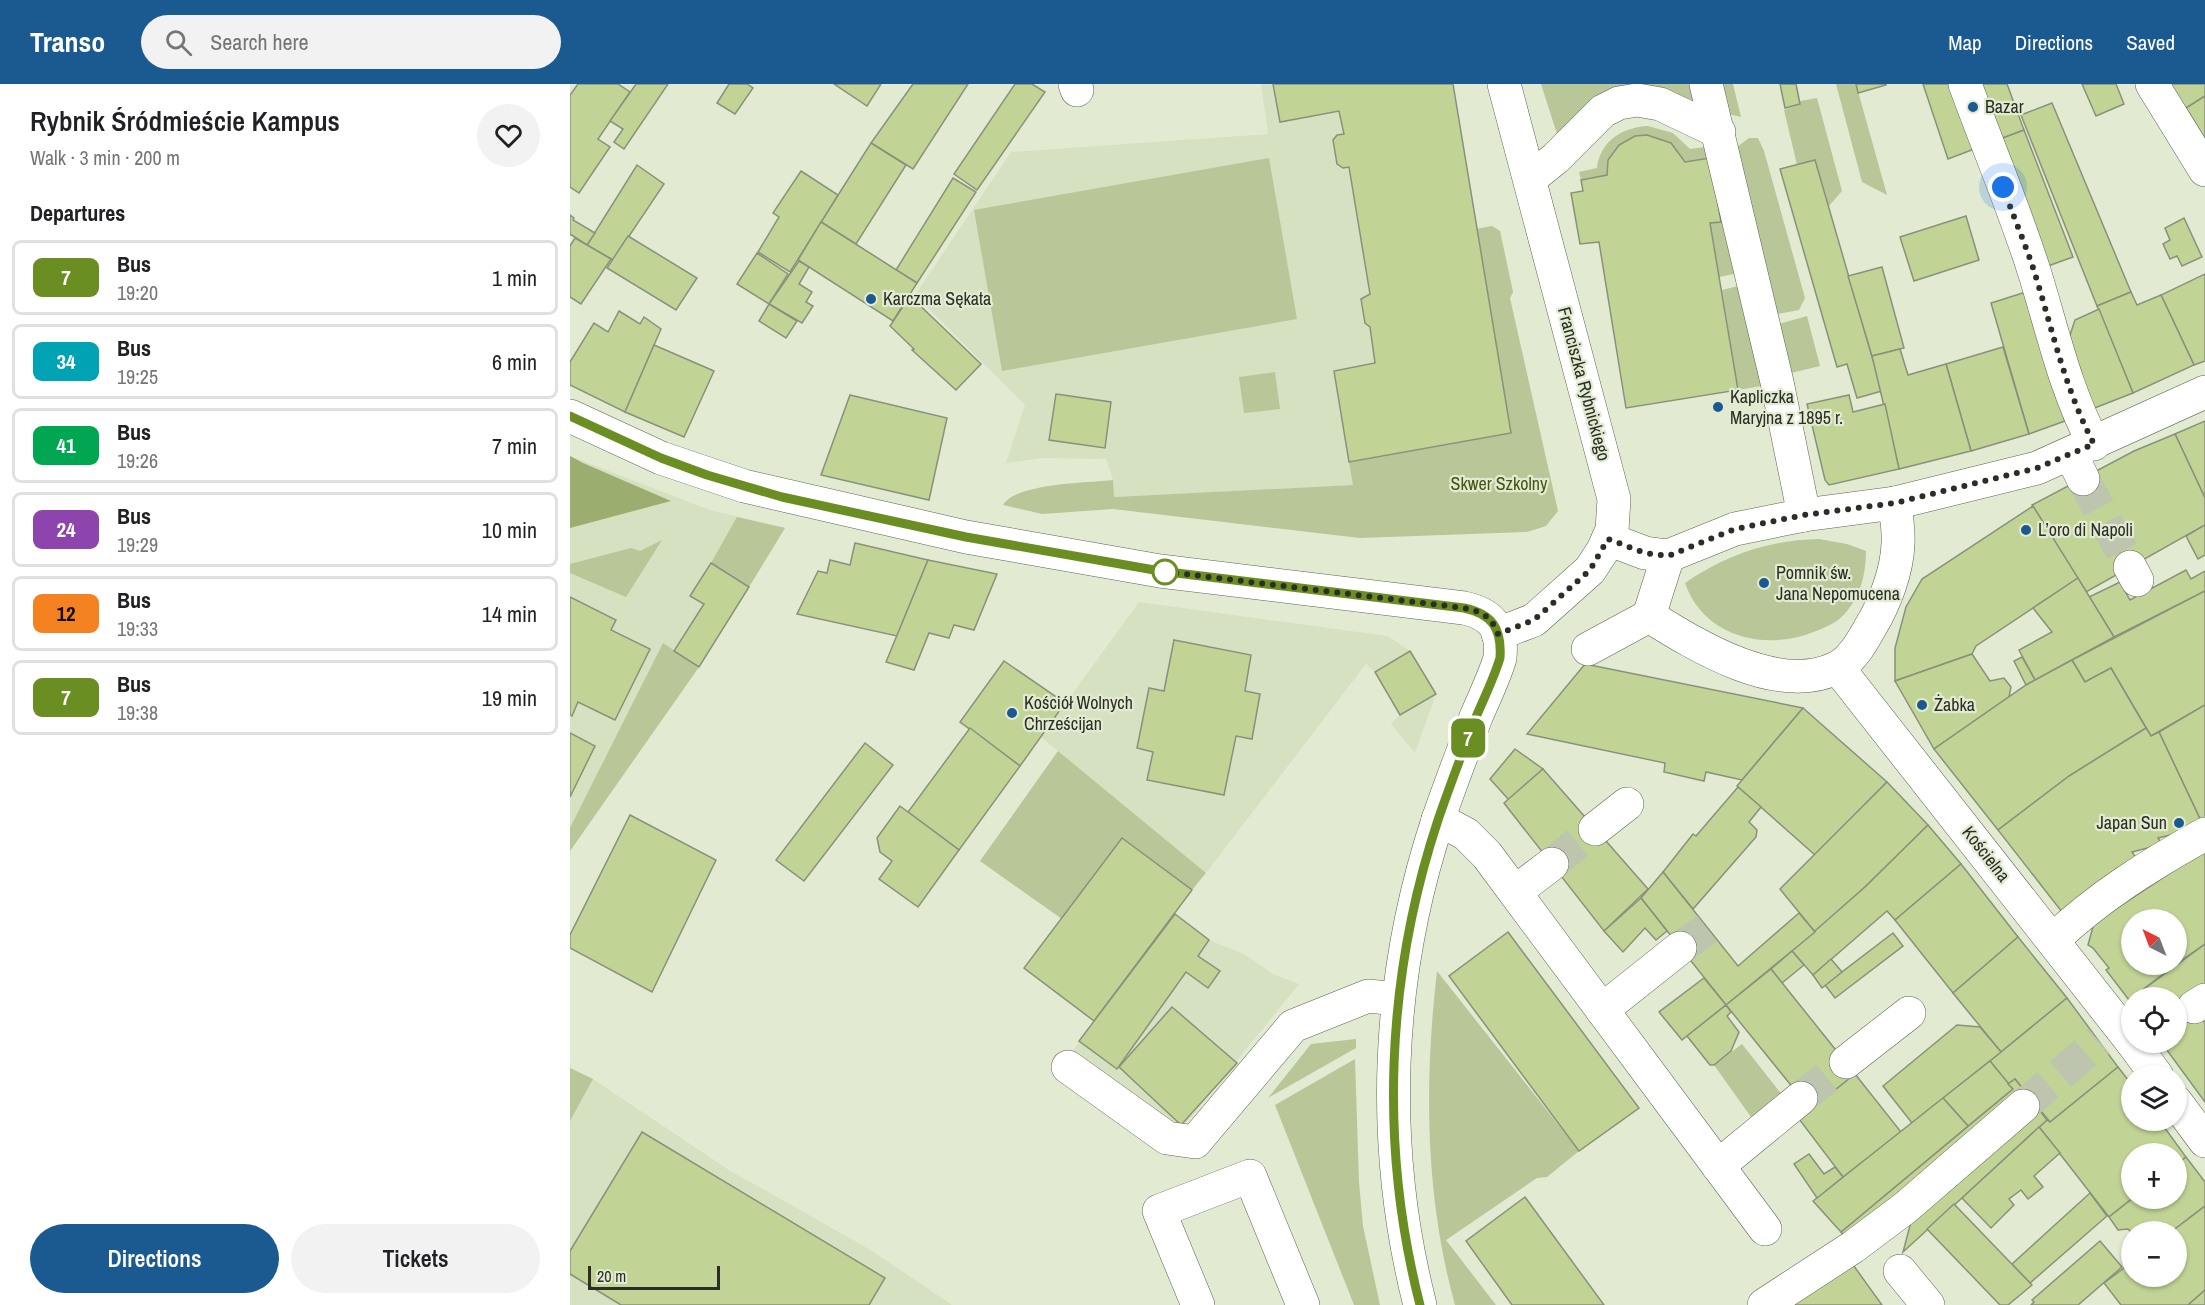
<!DOCTYPE html>
<html lang="en">
<head>
<meta charset="utf-8">
<style>
  body { margin:0; font-family:"Archivo Narrow",sans-serif; background:#f2f2f2; color:#202124; height:100vh; display:flex; flex-direction:column; font-size:22px; white-space:nowrap }
  * { box-sizing:border-box; margin:0 }
  p { font-size:20px; color:#757577 }
  .icon { flex:none; width:33px; height:33px; fill:none; stroke:currentColor; stroke-width:2; stroke-linecap:round; stroke-linejoin:round }
  .map { position:relative; flex:1; overflow:hidden }
  .side { display:flex; flex-direction:column; background:#fff; width:570px }
  .side>* { flex:none }
  .badge { padding:0 12px; border-radius:9px; font-size:21px; line-height:39px }
  .needle { width:39px; rotate:318deg }
  .fabs { position:absolute; left:1551px; top:825px; display:grid; gap:12px }
  .fabs a { display:grid; place-items:center; width:66px; height:66px; border-radius:50%; background:#fff; box-shadow:0 2px 4px #0004; font-size:30px }
  .scale { position:absolute; left:18px; bottom:15px; width:132px; box-sizing:border-box; padding-left:6px; border:3px solid #2b2e25; border-top:0; font-size:16px; line-height:21px; white-space:nowrap; color:#2b2e25; -webkit-text-stroke:4px #e2ebd2; paint-order:stroke }
  .you { position:absolute; width:30px; height:30px; margin:-15px; border:4px solid #fff; border-radius:50%; background:#1a73e8; box-shadow:0 0 0 9px #1a73e833 }
  .map>.badge { position:absolute; translate:-50% -50%; box-shadow:0 0 0 3px #fff }
  h2 { padding:0 30px; font-size:22px; line-height:54px }
  .round { display:grid; place-items:center; flex:none; width:63px; height:63px; border-radius:32px; background:#f2f2f2 }
  .head { display:flex; align-items:center; justify-content:space-between; height:102px; padding:0 30px }
  h1 { font-size:28px; font-weight:600; line-height:45px }
  .action { display:flex; gap:12px; margin-top:auto; padding:12px 30px }
  .action a { flex:1; height:69px; border-radius:36px; background:#1b5a90; color:#fff; font-size:24px; font-weight:600; line-height:69px; text-align:center }
  .action a+a { background:#f2f2f2; color:#202124 }
  ul { padding:0; list-style:none }
  li { display:flex; align-items:center; gap:18px; height:75px; margin:0 12px 9px; padding:0 18px; border:3px solid #e0e0e0; border-radius:9px }
  li div { flex:1 }
  li b { display:block; font-size:22px }
  li em { font-style:normal }
  li .badge { min-width:66px; font-weight:700; text-align:center }
  header { display:flex; align-items:center; gap:36px; box-sizing:border-box; height:84px; padding:0 30px; background:#1b5a90; color:#fff }
  header strong { font-size:28px }
  nav { display:flex; gap:33px; margin-inline-start:auto; font-size:21px }
  .search { width:420px; height:54px; background:#f2f2f2; display:flex; align-items:center; gap:15px; box-sizing:border-box; padding:0 21px; border-radius:33px; color:#757577; font-size:22px }
  main { display:flex; flex:1; min-height:0 }
  .map>svg:first-child { display:block }
  .built { fill:#d6e1c1 }
  .green { fill:#b8c698 }
  .forest { fill:#9bad6f }
  .building { fill:#c1d495; stroke:#8a917b; stroke-width:1.5 }
  .lines { fill:none; stroke-linecap:round; stroke-linejoin:round }
  .minor-tunnel { stroke:#bdc5af; stroke-width:33; stroke-dasharray:33 16; stroke-linecap:butt }
  .minor-casing { stroke:#5d644f; stroke-width:34 }
  .minor { stroke:#fff; stroke-width:33 }
  .line-casing { stroke:#fff; stroke-width:14 }
  .line { stroke:#6b8e23; stroke-width:9 }
  .walk { stroke:#2b2e25; stroke-width:6; stroke-dasharray:0 10.8 }
  .poi-dot { fill:#1b5a90; stroke:#e2ebd2; stroke-width:2 }
  .stop-dot { fill:#fff; stroke:#6b8e23; stroke-width:3 }
  .labels { text-anchor:middle; stroke-width:4.5; stroke-linejoin:round; paint-order:stroke }
  .poi-label { font-size:18px; fill:#2b2e25; stroke:#e2ebd2; text-anchor:start }
  .street-label { font-size:18px; fill:#2b2e25; stroke:#e2ebd2 }
  .park-label { font-size:18px; fill:#465612; stroke:#e2ebd2 }
</style>
</head>
<body>
<header>
<strong>Transo</strong>
<div class="search"><svg class="icon" aria-label="search" viewBox="0 0 24 24"><circle cx="10" cy="10" r="6"/><path d="M15 15l6 6"/></svg>Search here</div>
<nav><a>Map</a><a>Directions</a><a>Saved</a></nav>
</header>
<main>
<section class="side">
<div class="head"><div><h1>Rybnik Śródmieście Kampus</h1><p>Walk · 3 min · 200 m</p></div><a class="round"><svg class="icon" aria-label="heart" viewBox="0 0 24 24"><path d="M12 20l-8-8c-3-5 5-10 8-4 3-6 11-1 8 4z"/></svg></a></div>
<h2>Departures</h2>
<ul>
<li><span class="badge" style="background:#6b8e23;color:#fff">7</span><div><b>Bus</b><p>19:20</p></div><em>1 min</em></li>
<li><span class="badge" style="background:#00a3b4;color:#fff">34</span><div><b>Bus</b><p>19:25</p></div><em>6 min</em></li>
<li><span class="badge" style="background:#00a651;color:#fff">41</span><div><b>Bus</b><p>19:26</p></div><em>7 min</em></li>
<li><span class="badge" style="background:#8e44ad;color:#fff">24</span><div><b>Bus</b><p>19:29</p></div><em>10 min</em></li>
<li><span class="badge" style="background:#f58220;color:#111">12</span><div><b>Bus</b><p>19:33</p></div><em>14 min</em></li>
<li><span class="badge" style="background:#6b8e23;color:#fff">7</span><div><b>Bus</b><p>19:38</p></div><em>19 min</em></li>
</ul>
<div class="action"><a>Directions</a><a>Tickets</a></div>
</section>
<div class="map">
<svg width="1635" height="1221" viewBox="0 0 1635 1221">
  <rect width="100%" height="100%" fill="#e2ebd2"/>
  <g class="built">
    <path d="M691,0h192l24,144 15,-2 8,5 13,61 -3,6 -160,164 4,23 -241,12v-17l-7,-21 -63,-1 -37,5 19,-58 -110,-110 96,-143 257,-18z"/>
    <path d="M0,372l140,54 75,18 -86,139 -129,184z"/>
    <path d="M569,518l249,34 22,15 26,43 -21,59 -24,-29 9,-9 -25,-43 -9,-8 -160,209 -165,-136z"/>
    <path d="M605,830l34,26 35,14 29,20 26,10 -120,148 -109,-78z"/>
    <path d="M0,984l23,11 136,91 140,79 83,56h-382z"/>
  </g>
  <g class="green">
    <path d="M971,0h192l8,33 -84,-21 -93,60z"/>
    <path d="M1266,0h20l31,111 -25,-13z"/>
    <path d="M1247,14l25,93 -14,16 -31,-42 -13,-55 16,-6v-3z"/>
    <path d="M1078,42l25,7 17,16 23,-3 7,35 -35,-19 -14,-19 -24,-8 -12,2 -16,8 -11,15 -1,15 -26,5 -2,-8 18,-4c3,-27 26,-41 51,-42z"/>
    <path d="M1179,54h9l6,13 41,147 -6,12 -26,5 -36,-168z"/>
    <path d="M699,74l28,161 -295,52 -28,-161z"/>
    <path d="M1146,110l23,79 -20,4 -9,-54 11,-1z"/>
    <path d="M922,142l8,5 13,61 -3,6 48,213 -12,15 -19,6 -167,6 -247,-29 -71,5 -39,-9c13,-22 85,-22 110,-25l1,17 239,-12 -4,-23 128,-233z"/>
    <path d="M1172,201l19,101 -23,4 -16,-100z"/>
    <path d="M1237,232l13,50 -33,8 -12,-49z"/>
    <path d="M705,288l5,37 -36,4 -5,-36z"/>
    <path d="M167,433l48,11 -36,59 -38,-24z"/>
    <path d="M1249,455l28,5 19,7c0,22 -5,43 -19,60 -7,10 -20,16 -31,20 -49,21 -112,7 -131,-48 41,-28 84,-43 134,-44z"/>
    <path d="M92,456l-36,57 -56,-24v-9l61,-16 9,3z"/>
    <path d="M93,559l36,24 -129,184v-23z"/>
    <path d="M488,667l148,122 -14,17 -70,-52 -60,81 -82,-58z"/>
    <path d="M867,887l142,180 -32,26 -10,1 -91,62 50,65h-41c-30,-108 -31,-222 -18,-334z"/>
    <path d="M786,955v9l-88,50 43,-54z"/>
    <path d="M1172,960l45,57 -31,23 -42,-59z"/>
    <path d="M785,975l4,123 4,44 17,79h-26l-79,-200z"/>
    <path d="M0,984l23,11 -23,42z"/>
  </g>
  <path class="forest" d="M0,372l13,7 88,38 -101,27z"/>
  <g class="building">
    <path d="M8,0h40l12,8 -32,47 12,8 -31,46 -9,-6v-92z"/>
    <path d="M66,0h32l-44,65 -10,-7 9,-13 -13,-8z"/>
    <path d="M159,0h18l6,4 -18,26 -18,-11z"/>
    <path d="M264,0h47l-14,22z"/>
    <path d="M343,0h55l-55,85 -42,-26z"/>
    <path d="M445,0h17l13,8 -68,98 -23,-16z"/>
    <path d="M703,0h180l58,349 -162,29 -15,-91 41,-8 -5,-36 -5,-4 -4,-24 9,-5 -21,-127 -6,1 -6,-4 -4,-24 4,-5 7,-1 -5,-23 -59,11z"/>
    <path d="M1210,0h16l4,20 -15,4z"/>
    <path d="M1286,0h30v1l-28,8z"/>
    <path d="M1353,0h84l17,46 -76,29z"/>
    <path d="M1512,0h34l8,20 -28,12z"/>
    <path d="M1596,0h39v12l-23,15z"/>
    <path d="M1635,12v43l-19,-31z"/>
    <path d="M1482,19l79,189 -34,14 -76,-191z"/>
    <path d="M1454,46l49,127 -25,9 -48,-127z"/>
    <path d="M1077,51l24,8 14,19 25,-4 11,64 -11,1 28,167 -112,18 -27,-166 -19,2 -9,-51 12,-2 -2,-11 26,-5 1,-15 11,-15 16,-9z"/>
    <path d="M301,59l35,22 -50,79 -35,-22z"/>
    <path d="M1245,76l67,231 -25,7 -10,-34 -10,3 -57,-198z"/>
    <path d="M67,81l27,19 -51,76 -26,-15z"/>
    <path d="M231,87l37,24 -48,77 -32,-20 21,-35 -6,-4z"/>
    <path d="M383,94l23,14 -59,91 -21,-13z"/>
    <path d="M0,131l4,3 -1,2 22,13 -8,12 -17,-11z"/>
    <path d="M1396,132l13,44 -65,21 -14,-44z"/>
    <path d="M1614,134l18,39 -20,9 -5,-10 -7,3 -7,-15 7,-4 -5,-12z"/>
    <path d="M251,138l96,61 -24,38 -95,-61z"/>
    <path d="M58,152l69,42 -21,32 -69,-42z"/>
    <path d="M5,154l36,21 -30,45 -11,-7v-51z"/>
    <path d="M187,169l31,21 -19,30 -32,-20z"/>
    <path d="M229,177l10,6 -10,17 13,8 -6,10 7,4 -11,17 -33,-19z"/>
    <path d="M1312,183l22,81 -32,8 -24,-80z"/>
    <path d="M1635,190v87l-11,4 -33,-70z"/>
    <path d="M1456,208l39,129 -36,13 -38,-131z"/>
    <path d="M1561,208l6,13 24,-10 33,70 -61,28 -36,-87z"/>
    <path d="M340,212l71,68 -25,26 -44,-40 2,-1 -24,-23z"/>
    <path d="M199,220l28,17 -11,17 -27,-17z"/>
    <path d="M1529,225l34,84 -41,16 -26,-62 9,-27z"/>
    <path d="M49,227l21,13 4,-7 17,12 -36,83 -55,-27v-23l24,-39 14,9z"/>
    <path d="M84,261l60,26 -30,66 -59,-25z"/>
    <path d="M1433,263l26,87 -58,17 -25,-87z"/>
    <path d="M1330,265l8,26 38,-11 25,87 -72,18 -27,-113z"/>
    <path d="M486,310l55,8 -6,46 -56,-8z"/>
    <path d="M280,311l97,23 -18,82 -108,-25z"/>
    <path d="M1279,311l4,17 32,-8 14,65 -70,16 -4,-5 -18,-76z"/>
    <path d="M1635,337v77l-30,-64z"/>
    <path d="M1605,350l30,64v27l-119,67 -54,-87 102,-54z"/>
    <path d="M1463,422l45,72 -102,68 -4,8 -77,27v-33l11,-41 16,-28z"/>
    <path d="M1635,441v30l-7,4 -12,-23z"/>
    <path d="M285,459l73,17 -31,76 -100,-22 21,-43 9,2 3,-13 20,5z"/>
    <path d="M358,476l69,14 -23,56 -20,-5 -5,13 -20,-5 -15,37 -28,-8z"/>
    <path d="M141,479l38,24 -50,80 -25,-16 30,-47 -14,-8z"/>
    <path d="M1616,486l5,9 14,-8v20l-91,46 -25,-40 31,-15 10,18z"/>
    <path d="M1508,494l36,59 -79,43 -16,-30 33,-18 -19,-24z"/>
    <path d="M1635,507v114l-54,31 -40,-68 -26,14 -13,-22z"/>
    <path d="M0,513l46,23 -5,10 39,19 -35,71 -37,-18 -6,14 -2,-1z"/>
    <path d="M604,556l77,15 -6,36 15,3 -8,45 -16,-3 -12,59 -77,-15 6,-28 -16,-4 12,-60 15,3z"/>
    <path d="M840,567l26,43 -36,21 -25,-43z"/>
    <path d="M1402,570l18,27 14,-3 7,9 -2,10 -75,52 -39,-68z"/>
    <path d="M1452,573l13,23 -9,5 -12,-24z"/>
    <path d="M1502,576l13,22 26,-14 35,60 -77,48 -71,54 -64,-81 92,-64z"/>
    <path d="M434,577l61,42 -45,63 -60,-44z"/>
    <path d="M1015,580l218,44 -61,72 -36,-8 -2,9 -40,-9 1,-9 -138,-29z"/>
    <path d="M1635,621v114l-4,2 -42,-89z"/>
    <path d="M1233,624l84,74 -72,73 -78,-69z"/>
    <path d="M400,644l50,38 -61,84 -51,-38z"/>
    <path d="M1576,644l5,8 8,-4 42,89 -19,11 -24,6 4,6 -3,1 -27,7 4,6 -74,54 -64,-82 71,-54z"/>
    <path d="M0,649l25,13 -25,51z"/>
    <path d="M295,659l28,22 -89,116 -28,-21z"/>
    <path d="M945,665l28,20 -34,31 -19,-21z"/>
    <path d="M973,685l105,120 -44,42 -100,-128z"/>
    <path d="M1317,698l41,43 -63,62 -50,45 -35,-43z"/>
    <path d="M1168,703l23,20 -12,15 8,8 -1,7 -63,72 -30,-37 30,-38 3,2z"/>
    <path d="M330,722l59,44 -41,57 -39,-28 13,-18 -12,-9 -3,-14z"/>
    <path d="M60,731l86,45 -64,132 -82,-44v-13z"/>
    <path d="M1358,741l33,39 -66,56 -8,-9 -74,64 -21,-24 73,-64z"/>
    <path d="M552,754l70,52 -98,131 -70,-53z"/>
    <path d="M1635,766v94l-29,20v-44h-44v44h44l-47,36 -23,-30 3,-2 -16,-20 -5,-3 6,-22z"/>
    <path d="M1391,780l57,73 -65,56 -58,-73z"/>
    <path d="M1093,788l75,94 61,-53 16,19 -89,73 -85,-107z"/>
    <path d="M1071,814l26,33 -11,9 -11,-12 -22,24 -19,-21z"/>
    <path d="M605,830l34,26 -11,16 22,15 -12,17 -22,-16 -69,97 -38,-28z"/>
    <path d="M938,848l131,176 -60,43 -130,-175z"/>
    <path d="M1323,849l10,13 -68,52 -10,-13z"/>
    <path d="M1448,853l49,61 -66,54 -48,-59z"/>
    <path d="M1635,860v42l-29,21v-9h-44z"/>
    <path d="M1222,867l12,14 -22,18 -11,-14z"/>
    <path d="M1261,875l11,13 -20,16 -9,-13z"/>
    <path d="M1201,885l84,105 -44,36 -85,-105z"/>
    <path d="M1134,894l22,27 -44,35 -23,-28z"/>
    <path d="M1497,914l51,69 -68,55 -35,-43 -7,5 -18,-23z"/>
    <path d="M1618,914l17,25v79l-44,-60h15v-35z"/>
    <path d="M1156,921l5,7 -4,4 12,16 -8,19 -17,14h-4l-23,-29z"/>
    <path d="M602,923l65,56 -56,62 -62,-58z"/>
    <path d="M1387,941l23,2 21,25 -89,71 -29,-37z"/>
    <path d="M1420,977l23,28 -45,37 -25,-28z"/>
    <path d="M1548,983l14,18v35h27l27,37 -10,8v-11h-44l1,44 -24,19 -70,-90 8,-7 3,2z"/>
    <path d="M1285,990l46,58 -58,45 -44,-58z"/>
    <path d="M1445,995l32,41 -144,132 9,-34 -65,21 -6,-7 172,-143 -5,-5z"/>
    <path d="M1373,1014l25,28 -127,106 -28,-31z"/>
    <path d="M1469,1043l21,26 -26,23 9,11 -15,12 -7,-9 -12,9 5,6 -23,23 -29,-30z"/>
    <path d="M72,1048l243,146 -16,27h-248l-51,-31v-23z"/>
    <path d="M1239,1070l15,20 11,-7 8,10 -26,21 -23,-34z"/>
    <path d="M1616,1073l19,25v24l-34,26 -39,1 -4,-4 -10,1 -9,-13 24,-19h43v-33z"/>
    <path d="M1520,1109l17,23 -77,67 -18,-19z"/>
    <path d="M955,1113l79,108h-92l-46,-64z"/>
    <path d="M1384,1120l78,81 -24,20h-8l-73,-76z"/>
    <path d="M1635,1122v84l-17,15h-67l-17,-22 28,-21v14h44v-44h-5z"/>
    <path d="M1530,1157l22,26 -44,38h-47l3,-3 -2,-2z"/>
    <path d="M1281,1178l31,43h-90z"/>
    <path d="M1635,1206v15h-17z"/>
  </g>
  <g class="lines">
    <g class="minor-tunnel">
      <path d="M1513,395l47,88"/>
      <path d="M982,780l43,-35"/>
      <path d="M1110,864l28,-20"/>
      <path d="M1231,1014l45,-36"/>
      <path d="M1453,1022l76,-65"/>
    </g>
    <defs>
      <g id="minor">
        <path d="M505,0l2,6"/>
        <path d="M1136,0l71,298 27,133"/>
        <path d="M1395,0c23,63 50,126 70,190 18,58 30,115 59,170"/>
        <path d="M1582,0l53,86"/>
        <path d="M960,95l26,-21 47,-47 16,-8 18,-3 23,4 59,28"/>
        <path d="M0,332l91,42 83,28 222,51 194,34 304,37c28,6 39,20 36,50 -6,20 -16,40 -24,59 -13,34 -26,68 -38,103 -52,157 -59,324 -18,485"/>
        <path d="M1501,370l12,25"/>
        <path d="M1038,455l37,14 23,3 67,-27 69,-14 91,-12 142,-35 168,-76"/>
        <path d="M1560,483l7,13"/>
        <path d="M1079,532c48,30 129,80 187,52 16,-7 27,-28 35,-42 14,-23 26,-55 27,-82 1,-14 -2,-28 -3,-41"/>
        <path d="M1079,532l19,-60"/>
        <path d="M928,550l36,-14 56,-50 13,-20 9,-20 2,-31 -110,-415"/>
        <path d="M1018,565l61,-33"/>
        <path d="M1268,584l294,374"/>
        <path d="M868,735l28,15 21,21 278,374"/>
        <path d="M1025,745l32,-25"/>
        <path d="M945,808l37,-28"/>
        <path d="M1483,856c45,-43 98,-76 152,-106"/>
        <path d="M1624,923l11,-7"/>
        <path d="M1032,926l78,-62"/>
        <path d="M1562,958l25,34"/>
        <path d="M1276,978l63,-49"/>
        <path d="M498,983l99,71 28,4 98,-116 75,-30 30,3"/>
        <path d="M1606,1018l29,39"/>
        <path d="M1148,1082l83,-68"/>
        <path d="M1330,1187l28,34"/>
        <path d="M628,1221l-39,-94 91,-35 53,129"/>
        <path d="M1194,1221l89,-58 52,-39 118,-102"/>
      </g>
    </defs>
    <use href="#minor" class="minor-casing"/>
    <use href="#minor" class="minor"/>
  </g>
  <g class="lines">
    <defs>
      <path id="line" d="M0,332l91,42 46,17 75,22 184,40 194,34 304,37c28,6 38,20 36,50 -6,20 -16,40 -24,59 -13,34 -26,68 -38,103 -52,157 -59,325 -18,485"/>
    </defs>
    <use href="#line" class="line-casing"/>
    <use href="#line" class="line"/>
    <path class="walk" d="M595,488l-5,-1 304,37c18,4 27,8 34,26l36,-14 56,-50 18,-31 37,14 23,3 67,-27 69,-14 91,-12 142,-35 57,-24c-29,-55 -41,-112 -59,-170 -9,-29 -22,-58 -32,-87"/>
  </g>
  <g class="poi-dot">
    <circle cx="1403" cy="23" r="6"/>
    <circle cx="301" cy="215" r="6"/>
    <circle cx="1148" cy="323" r="6"/>
    <circle cx="1456" cy="446" r="6"/>
    <circle cx="1194" cy="499" r="6"/>
    <circle cx="1352" cy="621" r="6"/>
    <circle cx="442" cy="629" r="6"/>
    <circle cx="1609" cy="739" r="6"/>
  </g>
  <circle class="stop-dot" cx="595" cy="488" r="12"/>
  <g class="labels">
    <g class="poi-label">
      <text x="1415" y="29">Bazar</text>
      <text x="313" y="221">Karczma Sękata</text>
      <text x="1160" y="319">Kapliczka<tspan x="1160" dy="21">Maryjna z 1895 r.</tspan></text>
      <text x="1468" y="452">L’oro di Napoli</text>
      <text x="1206" y="495">Pomnik św.<tspan x="1206" dy="21">Jana Nepomucena</tspan></text>
      <text x="454" y="625">Kościół Wolnych<tspan x="454" dy="21">Chrześcijan</tspan></text>
      <text x="1364" y="627">Żabka</text>
      <text x="1597" y="745" text-anchor="end">Japan Sun</text>
    </g>
    <g class="street-label">
      <text transform="translate(1014 300) rotate(75)" y="6">Franciszka Rybnickiego</text>
      <text transform="translate(1416 770) rotate(52)" y="6">Kościelna</text>
    </g>
    <g class="park-label">
      <text x="929" y="406">Skwer Szkolny</text>
    </g>
  </g>
</svg>
<div class="fabs">
<a><svg class="needle" viewBox="-14 -14 28 28"><path d="M0-13l5 13h-10z" fill="#e53935"/><path d="M0 13l5-13h-10z" fill="#757577"/></svg></a>
<a><svg class="icon" aria-label="locate" viewBox="0 0 24 24"><circle cx="12" cy="12" r="6"/><path d="M12 2v4M12 18v4M2 12h4M18 12h4"/></svg></a>
<a><svg class="icon" aria-label="layers" viewBox="0 0 24 24"><path d="M12 4l9 5-9 5-9-5zM3 14l9 5 9-5"/></svg></a>
<a>+</a>
<a>−</a>
</div>
<div class="scale">20 m</div>
<div class="you" style="left:1433px;top:103px"></div>
<b class="badge" style="left:898px;top:654px;background:#6b8e23;color:#fff">7</b>
</div>
</main>
</body>
</html>
